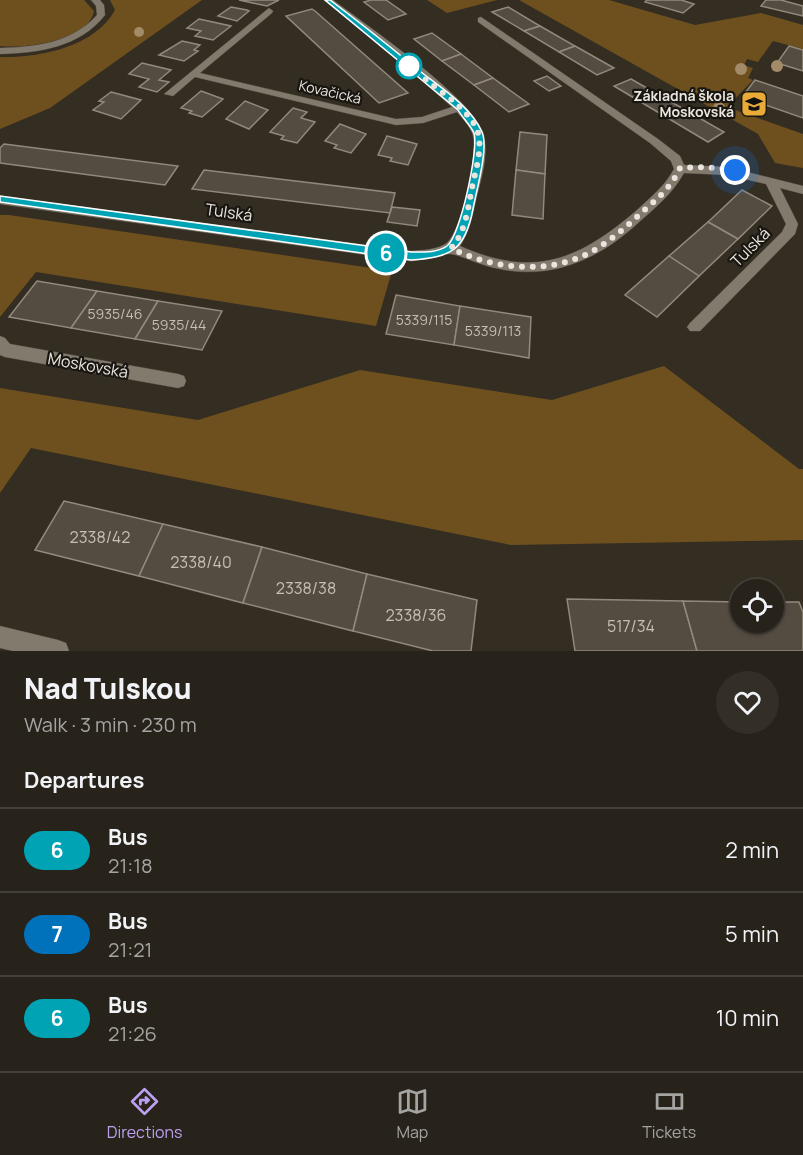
<!DOCTYPE html>
<html lang="en">
<head>
<meta charset="utf-8">
<style>
  body { margin:0; font-family:Manrope,sans-serif; background:#332f27; color:#f1f3f6; height:100vh; display:flex; flex-direction:column; font-size:22px; white-space:nowrap }
  * { box-sizing:border-box; margin:0 }
  p { font-size:20px; color:#a4a4a2 }
  .icon { flex:none; width:33px; height:33px; fill:none; stroke:currentColor; stroke-width:2; stroke-linecap:round; stroke-linejoin:round }
  .map { position:relative; height:651px; overflow:hidden }
  .panel { display:flex; flex-direction:column; background:#27221a; flex:1 }
  .panel>* { flex:none }
  .badge { padding:0 12px; border-radius:20px; font-size:21px; line-height:39px }
  .buttons { position:absolute; left:730px; top:579px; display:grid; gap:12px }
  .buttons a { display:grid; place-items:center; width:54px; height:54px; border-radius:50%; background:#27221a; box-shadow:0 2px 4px #0004,0 0 0 2px #433f39; font-size:30px }
  .you { position:absolute; width:30px; height:30px; margin:-15px; border:4px solid #fff; border-radius:50%; background:#1a73e8; box-shadow:0 0 0 9px #1a73e833 }
  .map>.badge { position:absolute; translate:-50% -50%; box-shadow:0 0 0 3px #fff }
  h2 { padding:0 24px; font-size:22px; line-height:54px }
  .round { display:grid; place-items:center; flex:none; width:63px; height:63px; border-radius:32px; background:#332f27 }
  .overview { display:flex; align-items:center; justify-content:space-between; height:102px; padding:0 24px }
  h1 { font-size:28px; font-weight:800; line-height:45px }
  ul { padding:0; list-style:none }
  li { display:flex; align-items:center; gap:18px; height:84px; padding:0 24px; border-top:2px solid #433f39 }
  li div { flex:1 }
  li b { display:block; font-size:22px }
  li em { font-style:normal }
  li .badge { min-width:66px; font-weight:700; text-align:center }
  .tab-bar { display:flex; justify-content:space-around; align-items:center; height:84px; border-top:2px solid #433f39; background:#27221a; font-size:16px; color:#a4a4a2 }
  .tab-bar a { display:grid; justify-items:center; gap:3px }
  .tab-bar .active { color:#bca0f2 }
  .map>svg:first-child { display:block }
  .green { fill:#6e501e }
  .building { fill:#544c41; stroke:#92897d; stroke-width:1.5 }
  .lines { fill:none; stroke-linecap:round; stroke-linejoin:round }
  .minor-casing { stroke:#514b42; stroke-width:1 }
  .minor { fill:#827a6d; fill-rule:evenodd }
  .tree { fill:#a38b67 }
  .line { fill:#00a3b4; stroke:#fff; stroke-width:1.5 }
  .walk { stroke:#eae5de; stroke-width:6; stroke-dasharray:0 10.8 }
  .stop-dot { fill:#fff; stroke:#00a3b4; stroke-width:3 }
  .labels { text-anchor:middle; stroke-width:4.5; stroke-linejoin:round; paint-order:stroke }
  .far-street-label { font-size:14px; fill:#eae5de; stroke:#191611 }
  .far-poi-label { font-size:14px; font-weight:bold; fill:#eae5de; stroke:#191611; text-anchor:end }
  .number-label { font-size:14px; fill:#c4bfb7 }
  .street-label { font-size:16px; fill:#eae5de; stroke:#191611 }
  .near-number-label { font-size:16px; fill:#c4bfb7 }
</style>
</head>
<body>
<div class="map">
<svg width="803" height="651" viewBox="0 0 803 651">
  <rect width="100%" height="100%" fill="#342d22"/>
  <g class="green">
    <path d="M0,0h84l10,11c-5,30 -70,38 -94,35z"/>
    <path d="M110,0h92l-152,108 -50,21v-72c39,1 95,-10 115,-47z"/>
    <path d="M427,0h70l-50,13z"/>
    <path d="M519,0h90l86,25 66,-12 42,12v24l-30,-8 -15,21 -11,-3 -3,6 9,3 -5,10 5,2 -26,27 76,27v34l-28,-5 -17,-29z"/>
    <path d="M0,215h9l383,56 -16,55 -340,-54 -36,45z"/>
    <path d="M664,366l135,103h4v71l-292,5 -480,-97 -31,45v-105l198,32 162,-50 192,30z"/>
  </g>
  <g class="building">
    <path d="M239,0h40l-12,6z"/>
    <path d="M371,0h15l20,14 -18,6 -24,-18z"/>
    <path d="M647,0h34l13,4 -11,9 -38,-11z"/>
    <path d="M766,0h15l22,6v10l-42,-10z"/>
    <path d="M231,7l16,3 2,1 -12,10 -19,-5z"/>
    <path d="M508,7l32,19 -16,5 -32,-19z"/>
    <path d="M312,9l3,2 93,82 -29,10 -93,-87z"/>
    <path d="M199,19l32,7 -18,14 -18,-4 6,-5 -14,-3z"/>
    <path d="M540,26l35,20 -16,6 -35,-21z"/>
    <path d="M432,33l29,21 -19,7 -28,-22z"/>
    <path d="M182,41l18,4 -6,5 4,1 -14,10 -25,-6z"/>
    <path d="M575,46l39,22 -17,7 -38,-23z"/>
    <path d="M789,46l14,4v21l-26,-8z"/>
    <path d="M461,54l32,24 -19,7 -32,-24z"/>
    <path d="M142,63l29,7 -12,10 10,2 -12,10 -18,-5 10,-8 -20,-5z"/>
    <path d="M547,76l14,10 -12,5 -15,-10z"/>
    <path d="M493,78l36,26 -20,8 -35,-27z"/>
    <path d="M631,79l93,53 -16,10 -94,-56z"/>
    <path d="M755,80l48,16v22l-52,-18 3,-4 -9,-3z"/>
    <path d="M201,91l22,8 -21,18 -13,-4 3,-2 -11,-3z"/>
    <path d="M111,92l30,8 -20,19 -28,-9 11,-8 -5,-1z"/>
    <path d="M245,101l23,9 -19,19 -23,-10z"/>
    <path d="M293,108l14,4 -6,6 14,4 -18,21 -16,-4 3,-3 -14,-4z"/>
    <path d="M340,124l26,10 -15,19 -17,-5 3,-3 -12,-4z"/>
    <path d="M520,132l27,3 -2,39 -29,-4z"/>
    <path d="M387,136l30,8 -9,21 -18,-4 2,-3 -14,-3z"/>
    <path d="M4,144l174,22 -13,19 -165,-22v-15z"/>
    <path d="M204,170l191,23 -5,20 -198,-24z"/>
    <path d="M516,170l29,4 -2,45 -31,-4z"/>
    <path d="M742,190l30,16 -34,33 -30,-17z"/>
    <path d="M392,207l28,3 -3,16 -30,-4z"/>
    <path d="M708,222l30,17 -39,37 -30,-20z"/>
    <path d="M669,256l30,20 -42,41 -32,-22z"/>
    <path d="M37,281l60,10 -26,37 -62,-11z"/>
    <path d="M97,291l61,10 -23,38 -64,-11z"/>
    <path d="M396,295l64,11 -6,39 -68,-11z"/>
    <path d="M158,301l64,10 -20,39 -67,-11z"/>
    <path d="M460,306l71,11 -2,41 -75,-13z"/>
    <path d="M64,501l99,23 -24,52 -104,-26z"/>
    <path d="M163,524l99,23 -19,56 -104,-27z"/>
    <path d="M262,547l105,27 -14,57 -110,-28z"/>
    <path d="M367,574l110,26 -6,51h-38l-80,-20z"/>
    <path d="M567,599l116,2 14,50h-122z"/>
    <path d="M683,601l58,1v20h33v-20h25l4,10v39h-106z"/>
  </g>
  <g class="lines">
    <defs>
      <g id="minor">
        <path d="M91,0h9l4,5 1,10c-25,32 -66,38 -105,39v-6c36,-1 72,-5 97,-33l-1,-9z"/>
        <path d="M324,0h9c33,25 143,100 151,136 4,19 -2,41 -7,59 -4,18 -7,36 -17,51 74,33 119,14 177,-36 14,-13 28,-24 37,-41l-3,-8 -21,-18 -172,-121v-4l3,-1 177,122 22,17 4,9 43,2 76,19v8l-23,-6 18,36 -3,10 -95,97h-10l-3,-4 3,-4 92,-91 4,-8 -20,-40 -39,-9 -43,-2c-11,20 -29,35 -46,50 -40,37 -88,58 -143,45 -12,-2 -35,-13 -44,-14 -3,-1 -31,6 -40,7l-411,-57v-8l411,55c12,-1 26,-1 36,-8 15,-13 31,-88 26,-108 -3,-9 -10,-16 -16,-23l-34,11 -27,2 -201,-48 -22,19 -9,-2 105,-86 4,3 -1,2 -72,60 196,46 26,-2 30,-10 -44,-39z"/>
        <path d="M0,336l5,2 5,6 168,30 6,2 2,5 -2,5 -6,2 -173,-31 -5,-2z"/>
        <path d="M0,626l58,14 8,3 3,8h-56l-13,-3z"/>
      </g>
    </defs>
    <use href="#minor" class="minor-casing"/>
    <use href="#minor" class="minor"/>
  </g>
  <g class="tree">
    <circle cx="139" cy="32" r="5"/>
    <circle cx="777" cy="66" r="6"/>
    <circle cx="741" cy="69" r="6"/>
    <circle cx="719" cy="108" r="6"/>
  </g>
  <path class="line" d="M325,0h5c29,22 58,45 86,68 22,18 54,37 66,64 7,16 -6,60 -9,77 -8,42 -22,48 -62,51l-411,-58v-6l411,56c11,0 26,1 36,-6 13,-9 32,-97 27,-113 -3,-7 -12,-16 -16,-23z"/>
  <g class="lines">
    <path class="walk" d="M409,66c18,17 63,43 69,67 5,18 -4,42 -7,60 -4,20 -6,40 -20,55 41,21 96,27 138,5 19,-10 36,-25 52,-40 14,-12 31,-26 39,-45l25,-1 30,3"/>
  </g>
  <defs>
    <symbol id="school-square" viewBox="-11 -11 22 22"><rect x="-9" y="-9" width="18" height="18" rx="4" fill="#eaaa38" stroke="#191611"/><path d="M0-5L7-2L0 1L-7-2ZM-4 1L0 2.5L4 1V4Q0 6-4 4Z" fill="#111"/></symbol>
  </defs>
  <g fill-rule="evenodd">
    <use href="#school-square" x="739" y="89" width="30" height="30"/>
  </g>
  <circle class="stop-dot" cx="409" cy="66" r="12"/>
  <g class="labels">
    <g class="far-street-label">
      <text transform="translate(330 92) rotate(13)" y="5">Kovačická</text>
    </g>
    <g class="far-poi-label">
      <text x="734" y="101">Základná škola<tspan x="734" dy="16">Moskovská</tspan></text>
    </g>
    <g class="number-label">
      <text x="115" y="319">5935/46</text>
      <text x="424" y="325">5339/115</text>
      <text x="179" y="330">5935/44</text>
      <text x="493" y="336">5339/113</text>
    </g>
    <g class="street-label">
      <text transform="translate(229 212) rotate(8)" y="6">Tulská</text>
      <text transform="translate(750 247) rotate(-45)" y="6">Tulská</text>
      <text transform="translate(88 365) rotate(10)" y="6">Moskovská</text>
    </g>
    <g class="near-number-label">
      <text x="100" y="543">2338/42</text>
      <text x="201" y="568">2338/40</text>
      <text x="306" y="594">2338/38</text>
      <text x="416" y="621">2338/36</text>
      <text x="631" y="632">517/34</text>
    </g>
  </g>
</svg>
<div class="buttons">
<a><svg class="icon" aria-label="locate" viewBox="0 0 24 24"><circle cx="12" cy="12" r="6"/><path d="M12 2v4M12 18v4M2 12h4M18 12h4"/></svg></a>
</div>
<div class="you" style="left:735px;top:170px"></div>
<b class="badge" style="left:386px;top:253px;background:#00a3b4;color:#fff">6</b>
</div>
<section class="panel">
<div class="overview"><div><h1>Nad Tulskou</h1><p>Walk · 3 min · 230 m</p></div><a class="round"><svg class="icon" aria-label="heart" viewBox="0 0 24 24"><path d="M12 20l-8-8c-3-5 5-10 8-4 3-6 11-1 8 4z"/></svg></a></div>
<h2>Departures</h2>
<ul>
<li><span class="badge" style="background:#00a3b4;color:#fff">6</span><div><b>Bus</b><p>21:18</p></div><em>2 min</em></li>
<li><span class="badge" style="background:#0072bc;color:#fff">7</span><div><b>Bus</b><p>21:21</p></div><em>5 min</em></li>
<li><span class="badge" style="background:#00a3b4;color:#fff">6</span><div><b>Bus</b><p>21:26</p></div><em>10 min</em></li>
</ul>
</section>
<nav class="tab-bar">
<a class="active"><svg class="icon" aria-label="directions" viewBox="0 0 24 24"><path d="M12 3l9 9-9 9-9-9zM9 14v-3h6M13 9l2 2-2 2"/></svg>Directions</a>
<a><svg class="icon" aria-label="map" viewBox="0 0 24 24"><path d="M3 6l6-2 6 2 6-2v14l-6 2-6-2-6 2zM9 4v14M15 6v14"/></svg>Map</a>
<a><svg class="icon" aria-label="tickets" viewBox="0 0 24 24"><path d="M3 7h18v10H3zM15 7v10"/></svg>Tickets</a>
</nav>
</body>
</html>
